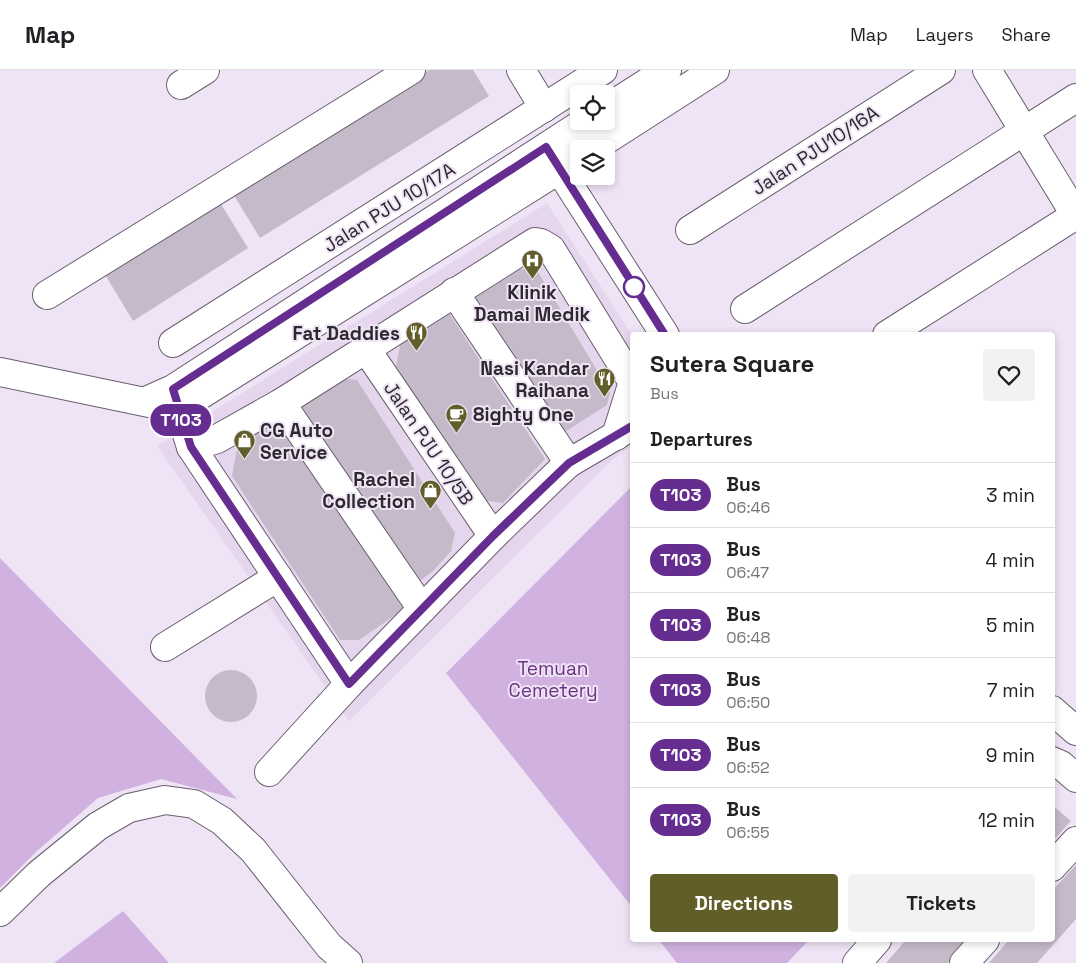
<!DOCTYPE html>
<html lang="en">
<head>
<meta charset="utf-8">
<style>
  body { margin:0; font-family:"Space Grotesk",sans-serif; background:#f2f2f2; color:#202124; height:100vh; display:flex; flex-direction:column; font-size:19px; white-space:nowrap }
  * { box-sizing:border-box; margin:0 }
  p { font-size:16px; color:#757577 }
  .icon { flex:none; width:28px; height:28px; fill:none; stroke:currentColor; stroke-width:2; stroke-linecap:round; stroke-linejoin:round }
  .map { position:relative; flex:1; overflow:hidden }
  .panel { position:absolute; left:630px; top:262px; width:425px; height:610px; display:flex; flex-direction:column; background:#fff; border-radius:5px; box-shadow:0 2px 8px #0003 }
  .panel>* { flex:none }
  .badge { padding:0 10px; border-radius:16px; font-size:18px; line-height:32px }
  .buttons { position:absolute; left:570px; top:15px; display:grid; gap:10px }
  .buttons a { display:grid; place-items:center; width:45px; height:45px; border-radius:5px; background:#fff; box-shadow:0 2px 8px #0003; font-size:25px }
  .map>.badge { position:absolute; translate:-50% -50%; box-shadow:0 0 0 2px #fff }
  h2 { padding:0 20px; font-size:19px; line-height:45px }
  .round { display:grid; place-items:center; flex:none; width:52px; height:52px; border-radius:5px; background:#f2f2f2 }
  .headline { display:flex; align-items:center; justify-content:space-between; height:85px; padding:0 20px }
  h1 { font-size:24px; font-weight:600; line-height:38px }
  .primary-button { display:flex; gap:10px; margin-top:auto; padding:10px 20px }
  .primary-button a { flex:1; height:58px; border-radius:5px; background:#625e2a; color:#fff; font-size:20px; font-weight:600; line-height:58px; text-align:center }
  .primary-button a+a { background:#f2f2f2; color:#202124 }
  ul { padding:0; list-style:none }
  li { display:flex; align-items:center; gap:15px; height:65px; padding:0 20px; border-top:1px solid #e0e0e0 }
  li div { flex:1 }
  li b { display:block; font-size:19px }
  li em { font-style:normal }
  li .badge { min-width:55px; font-weight:700; text-align:center }
  header { display:flex; align-items:center; gap:30px; box-sizing:border-box; height:70px; padding:0 25px; background:#fff; border-bottom:1px solid #e0e0e0 }
  header strong { font-size:24px }
  nav { display:flex; gap:28px; margin-inline-start:auto; font-size:18px }
  .map>svg:first-child { display:block }
  .built { fill:#e5d6ee }
  .green { fill:#d0b1e0 }
  .building { fill:#c5baca }
  .lines { fill:none; stroke-linecap:round; stroke-linejoin:round }
  .minor-casing { stroke:#685e6d; stroke-width:30 }
  .minor { stroke:#fff; stroke-width:28 }
  .line-casing { stroke:#fff; stroke-width:11 }
  .line { stroke:#662d91; stroke-width:8 }
  .stop-dot { fill:#fff; stroke:#662d91; stroke-width:2.5 }
  .labels { text-anchor:middle; stroke-width:4; stroke-linejoin:round; paint-order:stroke }
  .street-label { font-size:19px; fill:#2d292f; stroke:#efe4f5 }
  .poi-label { font-size:19px; font-weight:bold; fill:#2d292f; stroke:#efe4f5; text-anchor:end }
  .park-label { font-size:19px; fill:#6a3482; stroke:#efe4f5 }
</style>
</head>
<body>
<header>
<strong>Map</strong>
<nav><a>Map</a><a>Layers</a><a>Share</a></nav>
</header>
<div class="map">
<svg width="1076" height="893" viewBox="0 0 1076 893">
  <rect width="100%" height="100%" fill="#efe4f5"/>
  <path class="built" d="M547,133l85,132v111l-20,14 -263,261 -192,-275z"/>
  <g class="green">
    <path d="M632,416v421l-186,-234z"/>
    <path d="M0,488l237,241 -76,-20 -63,19 -61,53 -37,37z"/>
    <path d="M123,841l46,52h-115z"/>
    <path d="M659,870h150l-22,23h-110z"/>
  </g>
  <g class="building">
    <path d="M429,0h44l16,26 -229,142 -28,-46z"/>
    <path d="M219,131l29,47 -115,73 -29,-48z"/>
    <path d="M517,198l21,4 72,120 -3,13 -52,33 -89,-137z"/>
    <path d="M448,242l97,147 -42,44 -23,-3 -84,-134 5,-25z"/>
    <path d="M340,308l17,2 98,153 -4,18 -18,20 -23,17 -117,-180z"/>
    <path d="M281,351l123,188 -45,31h-19l-108,-164 6,-33z"/>
    <circle cx="231" cy="626" r="26"/>
    <path d="M1052,735l19,16 -19,21z"/>
    <path d="M1076,795v54l-39,44h-48l20,-23h43v-49z"/>
    <path d="M906,870h62l-20,23h-62z"/>
  </g>
  <g class="lines">
    <defs>
      <g id="minor">
        <path d="M521,0l23,38"/>
        <path d="M987,0l89,146"/>
        <path d="M181,15l24,-15"/>
        <path d="M606,39l61,-39"/>
        <path d="M592,79l123,-79"/>
        <path d="M550,85l115,180"/>
        <path d="M690,160l251,-160"/>
        <path d="M454,222l115,171"/>
        <path d="M47,225l364,-225"/>
        <path d="M745,239l331,-211"/>
        <path d="M887,265l189,-120"/>
        <path d="M173,273l430,-273"/>
        <path d="M366,279l127,187"/>
        <path d="M0,302l178,37 401,-252"/>
        <path d="M173,321l18,56 158,237"/>
        <path d="M146,331l27,-12 413,-268"/>
        <path d="M281,333l141,206"/>
        <path d="M616,366l16,-51"/>
        <path d="M191,377l26,-8 64,-36 254,-161 6,1 10,6 81,132"/>
        <path d="M165,577l113,-70"/>
        <path d="M1052,640l24,21"/>
        <path d="M1052,691l9,4 15,13"/>
        <path d="M269,702l80,-88 144,-148 64,-62 12,-11 63,-37"/>
        <path d="M1052,797l24,-26"/>
        <path d="M0,842l39,-38 59,-48 31,-18 36,-8 29,4 28,17 31,29 76,96 19,17"/>
        <path d="M857,893l20,-23"/>
        <path d="M964,893l21,-23"/>
      </g>
    </defs>
    <use href="#minor" class="minor-casing"/>
    <use href="#minor" class="minor"/>
  </g>
  <g class="lines">
    <defs>
      <path id="line" d="M632,356l-63,37 -76,73 -144,148 -158,-237 -18,-58 373,-242 119,188"/>
    </defs>
    <use href="#line" class="line-casing"/>
    <use href="#line" class="line"/>
  </g>
  <defs>
    <symbol id="hospital-pin" viewBox="-11 -11 22 30"><path d="M0 17L-7.5 6A9.5 9.5 0 1 1 7.5 6Z" fill="#625e2a" stroke="#efe4f5"/><path d="M-5-5h3v3.5h4V-5h3V5h-3V1.5h-4V5h-3Z" fill="#fff"/></symbol>
    <symbol id="restaurant-pin" viewBox="-11 -11 22 30"><path d="M0 17L-7.5 6A9.5 9.5 0 1 1 7.5 6Z" fill="#625e2a" stroke="#efe4f5"/><path d="M-5-6h1v4h1v-4h1v4h1v-4h1v5L-1.5 .5V6h-2V.5L-5-1ZM5-6V6H3V1.5H1.5Q1.5-4 5-6Z" fill="#fff"/></symbol>
    <symbol id="cafe-pin" viewBox="-11 -11 22 30"><path d="M0 17L-7.5 6A9.5 9.5 0 1 1 7.5 6Z" fill="#625e2a" stroke="#efe4f5"/><path d="M-5.5-4.5H6V0H3Q3 3.5 0 3.5H-2.5Q-5.5 3.5-5.5 0ZM3-3.2v2h1.7v-2ZM-6 4.5H4V6H-6Z" fill="#fff"/></symbol>
    <symbol id="shop-pin" viewBox="-11 -11 22 30"><path d="M0 17L-7.5 6A9.5 9.5 0 1 1 7.5 6Z" fill="#625e2a" stroke="#efe4f5"/><path d="M-5-2.5h2.3a2.7 3.5 0 0 1 5.4 0H5L5.5 6h-11ZM-1.5-2.5h3a1.5 2.3 0 0 0-3 0Z" fill="#fff"/></symbol>
  </defs>
  <g fill-rule="evenodd">
    <use href="#hospital-pin" x="520" y="178" width="25" height="34"/>
    <use href="#restaurant-pin" x="404" y="250" width="25" height="34"/>
    <use href="#restaurant-pin" x="592" y="296" width="25" height="34"/>
    <use href="#cafe-pin" x="444" y="332" width="25" height="34"/>
    <use href="#shop-pin" x="232" y="358" width="25" height="34"/>
    <use href="#shop-pin" x="418" y="408" width="25" height="34"/>
  </g>
  <circle class="stop-dot" cx="634" cy="217" r="10"/>
  <g class="labels">
    <g class="street-label">
      <text transform="translate(815 80) rotate(-33)" y="7">Jalan PJU10/16A</text>
      <text transform="translate(389 137) rotate(-32)" y="7">Jalan PJU 10/17A</text>
      <text transform="translate(429 373) rotate(56)" y="7">Jalan PJU 10/5B</text>
    </g>
    <g class="poi-label">
      <text x="532" y="229" text-anchor="middle">Klinik<tspan x="532" dy="22">Damai Medik</tspan></text>
      <text x="400" y="270">Fat Daddies</text>
      <text x="589" y="305">Nasi Kandar<tspan x="589" dy="22">Raihana</tspan></text>
      <text x="473" y="351" text-anchor="start">8ighty One</text>
      <text x="260" y="367" text-anchor="start">CG Auto<tspan x="260" dy="22">Service</tspan></text>
      <text x="415" y="416">Rachel<tspan x="415" dy="22">Collection</tspan></text>
    </g>
    <g class="park-label">
      <text x="553" y="605">Temuan<tspan x="553" dy="22">Cemetery</tspan></text>
    </g>
  </g>
</svg>
<div class="buttons">
<a><svg class="icon" aria-label="locate" viewBox="0 0 24 24"><circle cx="12" cy="12" r="6"/><path d="M12 2v4M12 18v4M2 12h4M18 12h4"/></svg></a>
<a><svg class="icon" aria-label="layers" viewBox="0 0 24 24"><path d="M12 4l9 5-9 5-9-5zM3 14l9 5 9-5"/></svg></a>
</div>
<b class="badge" style="left:181px;top:350px;background:#662d91;color:#fff">T103</b>
<section class="panel">
<div class="headline"><div><h1>Sutera Square</h1><p>Bus</p></div><a class="round"><svg class="icon" aria-label="heart" viewBox="0 0 24 24"><path d="M12 20l-8-8c-3-5 5-10 8-4 3-6 11-1 8 4z"/></svg></a></div>
<h2>Departures</h2>
<ul>
<li><span class="badge" style="background:#662d91;color:#fff">T103</span><div><b>Bus</b><p>06:46</p></div><em>3 min</em></li>
<li><span class="badge" style="background:#662d91;color:#fff">T103</span><div><b>Bus</b><p>06:47</p></div><em>4 min</em></li>
<li><span class="badge" style="background:#662d91;color:#fff">T103</span><div><b>Bus</b><p>06:48</p></div><em>5 min</em></li>
<li><span class="badge" style="background:#662d91;color:#fff">T103</span><div><b>Bus</b><p>06:50</p></div><em>7 min</em></li>
<li><span class="badge" style="background:#662d91;color:#fff">T103</span><div><b>Bus</b><p>06:52</p></div><em>9 min</em></li>
<li><span class="badge" style="background:#662d91;color:#fff">T103</span><div><b>Bus</b><p>06:55</p></div><em>12 min</em></li>
</ul>
<div class="primary-button"><a>Directions</a><a>Tickets</a></div>
</section>
</div>
</body>
</html>
